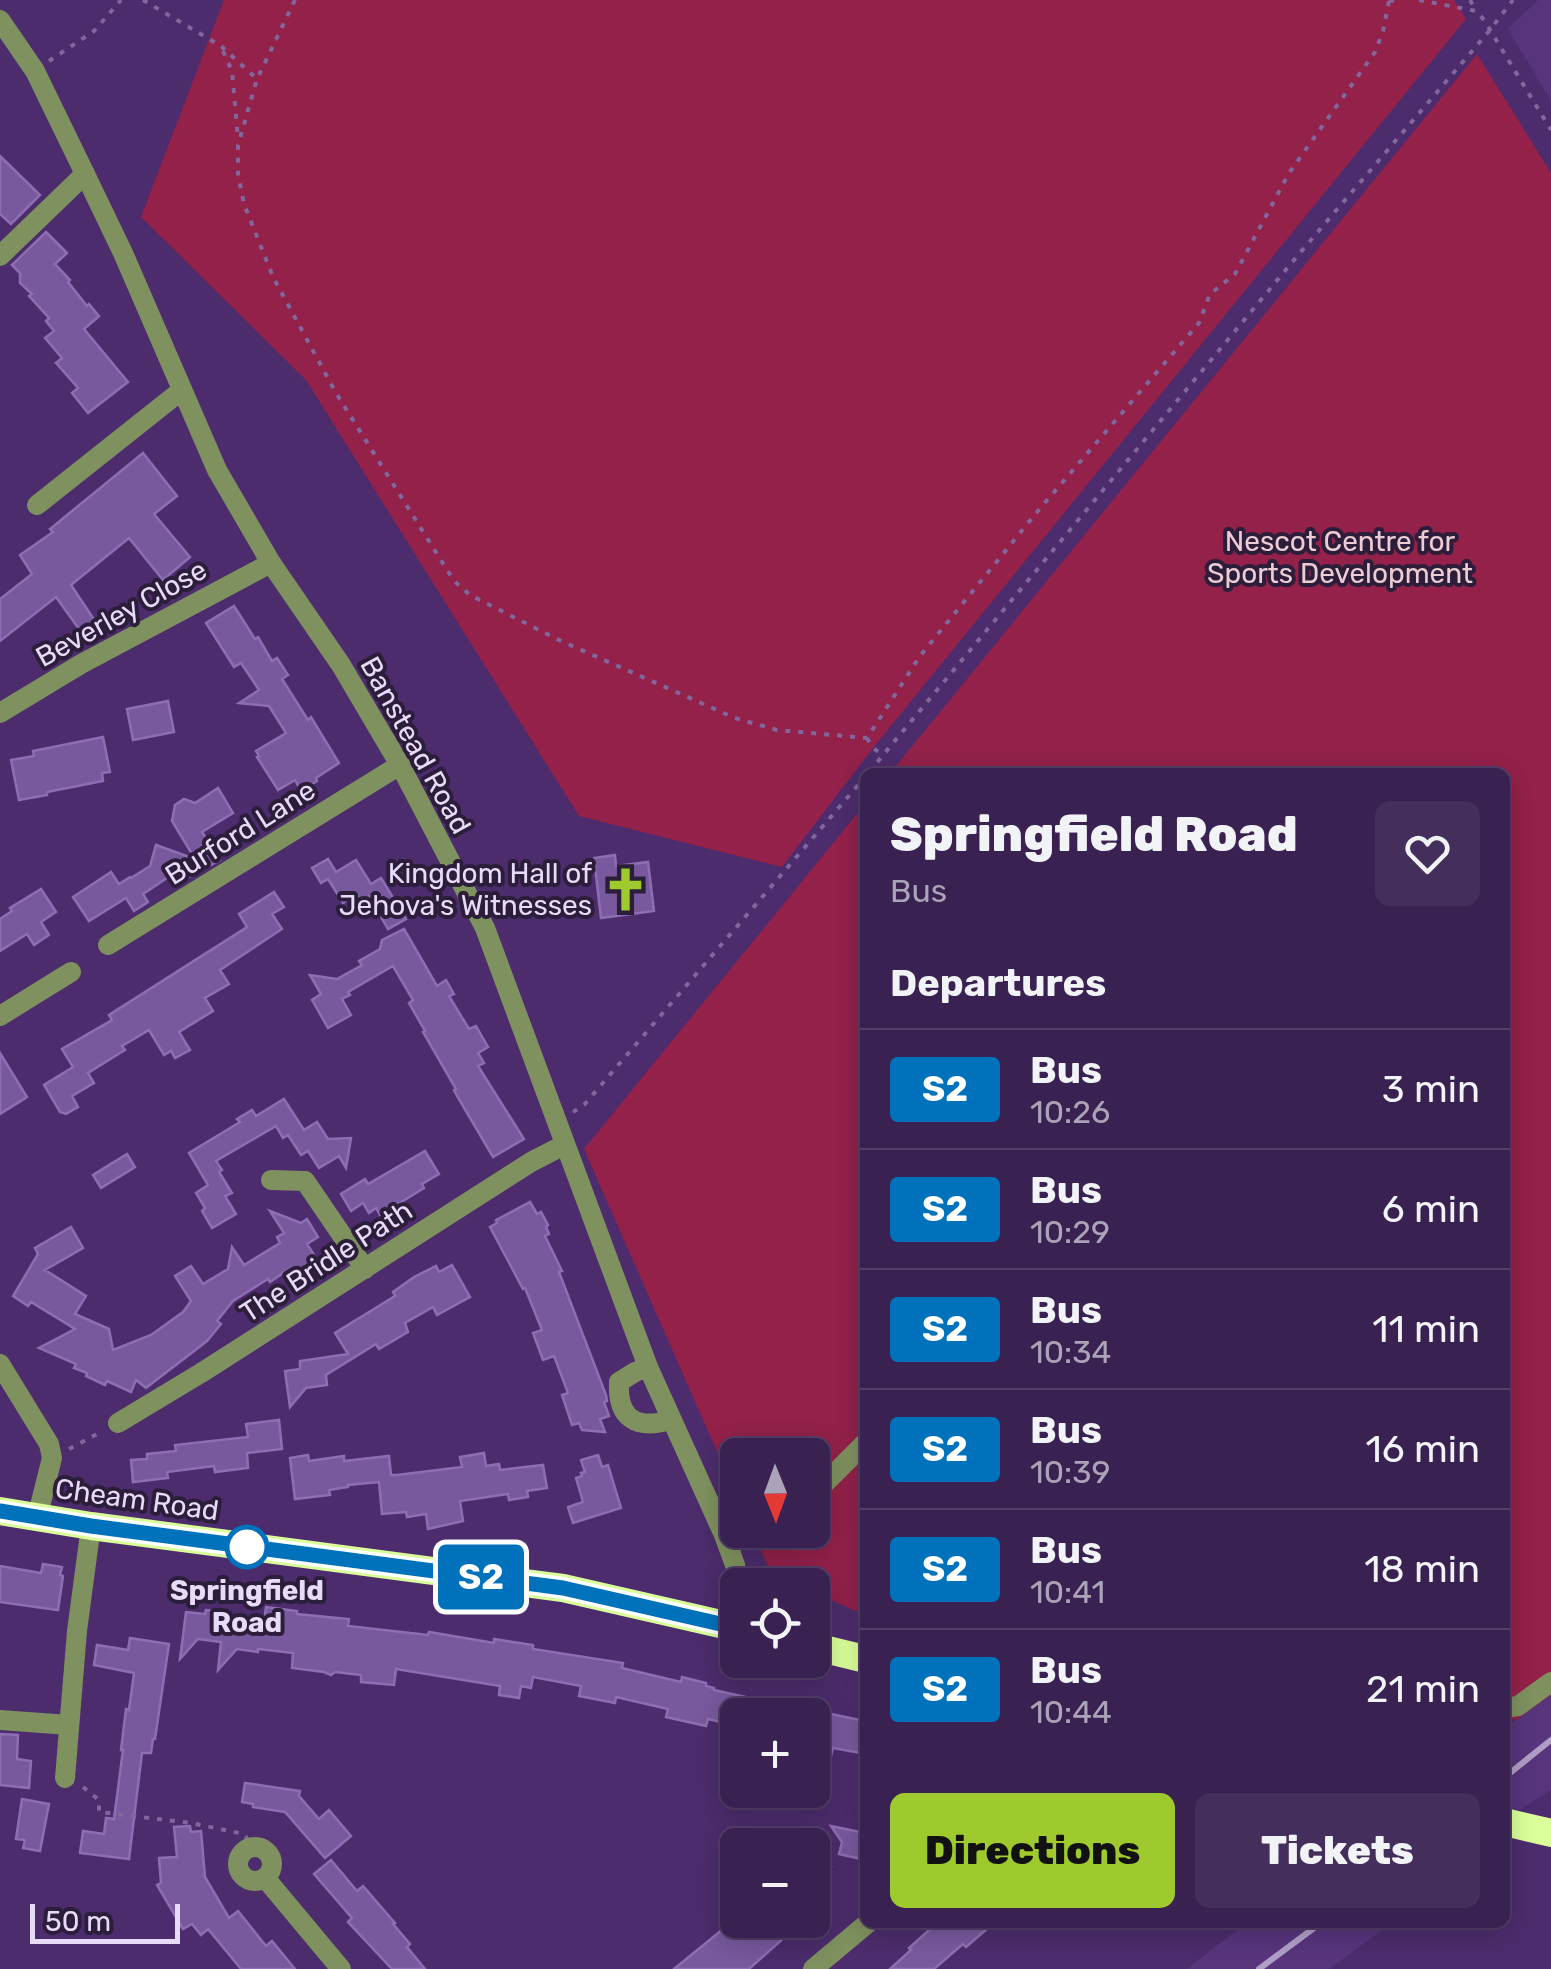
<!DOCTYPE html>
<html lang="en">
<head>
<meta charset="utf-8">
<style>
  body { margin:0; font-family:Rubik,sans-serif; background:#442e5b; color:#f1f3f6; height:100vh; display:flex; flex-direction:column; font-size:38px; white-space:nowrap }
  * { box-sizing:border-box; margin:0 }
  p { font-size:32px; color:#aba3b7 }
  .icon { flex:none; width:55px; height:55px; fill:none; stroke:currentColor; stroke-width:2; stroke-linecap:round; stroke-linejoin:round }
  .map { position:relative; flex:1; overflow:hidden }
  .sheet { position:absolute; left:860px; top:768px; width:650px; height:1160px; display:flex; flex-direction:column; background:#392151; border-radius:15px; box-shadow:0 5px 25px #0003,0 0 0 2px #533e68 }
  .sheet>* { flex:none }
  .badge { padding:0 20px; border-radius:8px; font-size:35px; line-height:65px }
  .needle { width:65px; rotate:179deg }
  .controls { position:absolute; left:720px; top:1438px; display:grid; gap:20px }
  .controls a { display:grid; place-items:center; width:110px; height:110px; border-radius:15px; background:#392151; box-shadow:0 5px 25px #0003,0 0 0 2px #533e68; font-size:50px }
  .scale { position:absolute; left:30px; bottom:25px; width:150px; box-sizing:border-box; padding-left:10px; border:5px solid #e8dbfa; border-top:0; font-size:28px; line-height:35px; white-space:nowrap; color:#e8dbfa; -webkit-text-stroke:8px #2c1e3b; paint-order:stroke }
  .map>.badge { position:absolute; translate:-50% -50%; box-shadow:0 0 0 5px #fff }
  h2 { padding:0 30px; font-size:38px; line-height:90px }
  .round { display:grid; place-items:center; flex:none; width:105px; height:105px; border-radius:15px; background:#442e5b }
  .summary { display:flex; align-items:center; justify-content:space-between; height:170px; padding:0 30px }
  h1 { font-size:48px; font-weight:800; line-height:75px }
  .primary-button { display:flex; gap:20px; margin-top:auto; padding:20px 30px }
  .primary-button a { flex:1; height:115px; border-radius:15px; background:#9fca2d; color:#111; font-size:40px; font-weight:800; line-height:115px; text-align:center }
  .primary-button a+a { background:#442e5b; color:#f1f3f6 }
  ul { padding:0; list-style:none }
  li { display:flex; align-items:center; gap:30px; height:120px; padding:0 30px; border-top:2px solid #533e68 }
  li div { flex:1 }
  li b { display:block; font-size:38px }
  li em { font-style:normal }
  li .badge { min-width:110px; font-weight:700; text-align:center }
  .map>svg:first-child { display:block }
  .built { fill:#57347c }
  .green { fill:#93214a }
  .building { fill:#78599d; stroke:#8e6eb3; stroke-width:2.5 }
  .lines { fill:none; stroke-linecap:round; stroke-linejoin:round }
  .path { stroke:#81679c; stroke-width:4; stroke-dasharray:5 8; stroke-linecap:butt }
  .minor { stroke:#7f915f; stroke-width:20 }
  .highway { stroke:#dbfe9a; stroke-width:28 }
  .rail { stroke:#b09dc7; stroke-width:6 }
  .line-casing { stroke:#fff; stroke-width:22 }
  .line { stroke:#0072bc; stroke-width:15 }
  .stop-dot { fill:#fff; stroke:#0072bc; stroke-width:5 }
  .labels { text-anchor:middle; stroke-width:8; stroke-linejoin:round; paint-order:stroke }
  .park-label { font-size:28px; fill:#eeccd3; stroke:#2c1e3b }
  .street-label { font-size:28px; fill:#e8dbfa; stroke:#2c1e3b }
  .poi-label { font-size:28px; fill:#e8dbfa; stroke:#2c1e3b; text-anchor:end }
  .stop-label { font-size:28px; font-weight:bold; fill:#e8dbfa; stroke:#2c1e3b }
</style>
</head>
<body>
<div class="map">
<svg width="1551" height="1969" viewBox="0 0 1551 1969">
  <rect width="100%" height="100%" fill="#4c2c6c"/>
  <g class="built">
    <path d="M1538,0h13v101l-43,-72z"/>
    <path d="M1551,1695v95l-46,29v-91z"/>
    <path d="M1246,1923v-1l146,1 -63,46h-142z"/>
  </g>
  <g class="green">
    <path d="M224,0h1230l12,19 -593,729 -91,119 -203,-51 -273,-436 -165,-163z"/>
    <path d="M1477,54l74,119v1522l-36,26 -10,-7v-942h-614z"/>
    <path d="M865,804v811l-52,-23 -1,-7h-14l-27,-12 -19,-43h60v-75h-74l-1,42 -153,-348z"/>
  </g>
  <g class="building">
    <path d="M0,156l40,39 -29,29 -11,-10z"/>
    <path d="M46,232l21,21 -12,11 15,16 -2,2 19,24 2,-2 10,12 -15,13 44,53 -40,31 -16,-20 6,-5 -22,-25 6,-5 -17,-20 9,-7 -8,-10 3,-3 -20,-22 3,-2 -12,-11v-10l-8,-8z"/>
    <path d="M143,453l34,43 -23,18 36,43 -27,23 -34,-42 -58,47 32,48 -14,10 -33,-46 -56,44v-42l32,-25 -12,-19 33,-23 -3,-3z"/>
    <path d="M234,606l21,33 3,-2 14,24 5,-3 11,17 -6,4 26,41 3,-3 28,46 -23,15 1,3 -16,10 -6,-11 -17,10 -21,-33 2,-1 -3,-5 30,-18 -17,-27 -30,-3 20,-13 -18,-27 -7,4 -28,-44z"/>
    <path d="M168,701l6,31 -41,8 -6,-31z"/>
    <path d="M103,737l7,35 -8,1 1,8 -56,11v3l-28,5 -8,-40 23,-4 -1,-5z"/>
    <path d="M218,788l15,25 -31,19 18,28 -33,18 -14,-4 -30,20 5,8 -14,9 -8,-13 -37,23 -16,-24 38,-25 8,12 11,-7 1,1 19,-12 6,-21 39,14 -23,-38 3,-16 9,-6 11,4z"/>
    <path d="M615,855l1,11 32,-4 6,49 -53,7 -7,-60z"/>
    <path d="M328,859l8,13 20,-12 15,24 10,-6 25,41 -18,10 -19,-33 -8,5 -4,-7 -14,9 -15,-24 -7,4 -9,-15z"/>
    <path d="M41,889l15,23 -15,10 8,13 -15,10 -7,-11 -27,17v-32l12,-8 -2,-3z"/>
    <path d="M274,892l10,15 -12,7 10,15 -62,41 9,14 -24,14 8,13 -34,21 11,18 -15,8 -4,-7 -7,4 -15,-25 -27,16 3,4 -37,23 6,10 -22,13 6,11 -12,7 -6,-2 -16,-27 29,-18 -11,-18 50,-29 -3,-5 138,-88 -8,-13z"/>
    <path d="M404,929l33,57 9,-6 8,14 -5,2 20,33 7,-3 12,21 -10,6 6,10 -6,3 46,73 -31,18 -36,-61 -3,-6 2,-1 -33,-57 2,-1 -16,-28 4,-3 -20,-34 -45,26 2,3 -8,4 9,16 -23,13 -16,-28 9,-6 -11,-19 27,4 25,-14 -3,-4 21,-12 2,-9z"/>
    <path d="M0,1053l27,44 -27,17z"/>
    <path d="M284,1099l20,31 13,-8 11,17 23,-1 -5,30 -7,-12 -20,12 -11,-17 -7,4 -13,-20 -5,3 -7,-12 -60,35 6,9 -3,2 13,21 -7,3 11,18 -24,14 -10,-17 3,-3 -9,-15 12,-8 -19,-32 51,-31 -3,-3 15,-9 4,6z"/>
    <path d="M425,1151l14,23 -17,10 2,4 -44,27 -4,-7 -7,5 -6,-10 -12,8 -10,-17 24,-15 3,5z"/>
    <path d="M127,1154l8,13 -34,21 -8,-13z"/>
    <path d="M530,1202l7,12 4,-2 7,13 -2,2 3,7 -4,2 17,35 -3,1 47,123 1,6 -3,1 5,14 -9,3 5,13 -23,-2 -3,-7 -7,2 -10,-30 6,-2 -14,-37 -11,4 -10,-27 9,-3 -17,-42 -2,1 -33,-62 7,-4 -1,-3z"/>
    <path d="M270,1211l31,12 6,-4 11,18 -11,7 7,11 -6,4 6,10 -16,9 -6,-11 -22,15 -2,-3 -35,22 -16,20 4,3 -14,17 -61,47 -10,-8 -5,12 -24,-11 -2,4 -19,-9 1,-3 -13,-5 2,-4 -37,-16 36,-19 -44,-27 -3,4 -15,-10 25,-42 -3,-6 36,-21 12,21 -38,22 41,26 -11,18 34,15 4,21 38,-15 32,-23 8,-11 -16,-25 16,-10 12,18 25,-15 4,-22 12,18 36,-22 -3,-6 7,-4z"/>
    <path d="M452,1265l18,32 -33,18 -4,-8 -28,16 3,9 -29,17 -3,-5 -50,31 1,10 -21,3 -16,19 -5,-36 15,-2v-8l48,-7 -13,-21 60,-37 -2,-4 21,-15 22,-11 3,6z"/>
    <path d="M279,1420l3,29 -35,4 1,15 -33,4 -1,-6 -47,6 1,6 -35,4 -2,-22 16,-1v-5l29,-3 -1,-6 73,-8 -2,-13z"/>
    <path d="M484,1453l2,13 13,-2 1,6 43,-5 4,23 -20,3 1,6 -19,3 -1,-6 -48,7 3,20 -35,8 -2,-15 -19,3 -1,-5 -24,2 -3,-32 -31,3v2l-19,3 1,5 -35,4 -5,-41 18,-3 1,6 35,-5v5l45,-5 2,19h6l65,-8 -2,-10z"/>
    <path d="M598,1455l4,12 6,-2 13,43 -48,15 -5,-16 15,-5 -7,-24 6,-2 -1,-3 4,-1 -4,-12z"/>
    <path d="M43,1564l19,3 -2,8 3,1 -5,34 -58,-8v-36l41,7z"/>
    <path d="M266,1607l31,4v3l52,5 -1,7 80,9 1,-3 65,11v-4l39,6v4l90,14 -1,5 59,14 1,-5 24,6v3l8,2v2l82,18 -1,7h-57v11l-30,-7 -2,7 -40,-9 2,-8 -52,-12 -1,6 -36,-7 2,-10 -48,-9 -2,11 -10,-2 -2,12 -20,-3 1,-9 -104,-17 -2,16 -33,-3v-7l-26,-3 -4,3 -7,-3 -32,-4 1,-15 -35,-4v3l-21,-3 -19,21 3,-28 -23,-3 -18,20 6,-47 19,2 1,-4 18,2 -1,4 41,6z"/>
    <path d="M130,1638l39,6 -14,95h-2l-2,14h-9l-13,106 -49,-6 3,-22 21,3 2,-16 8,1 9,-69h-2l5,-41 3,1 5,-37 -40,-8 3,-20 31,5z"/>
    <path d="M812,1710l53,11v17l-4,15 -28,-5 -2,8 -19,-5z"/>
    <path d="M0,1734l18,1 -1,24 14,2 -2,27 -29,-3z"/>
    <path d="M245,1783l55,8 -1,5 20,23 10,-9 22,26 -26,22 -40,-46 -32,-5v-3l-11,-2z"/>
    <path d="M22,1799l27,5 -9,47 -17,-3 2,-8 -9,-1z"/>
    <path d="M190,1826l1,6 10,-1 4,46 24,41 9,-7 28,35 6,-5 23,28h-54l-33,-40 -7,6 -9,-11 -9,5 -26,-44 4,-2 -2,-25 18,-1 -3,-30z"/>
    <path d="M831,1826l34,7v27l-26,-6 3,-12z"/>
    <path d="M331,1860l26,31 6,-5 32,37 -2,1 17,20 -3,3 18,22h-33l-44,-47 4,-4 -38,-44z"/>
    <path d="M812,1863l19,4 -13,52h-6z"/>
    <path d="M734,1920h70l-55,49h-75z"/>
    <path d="M938,1922h57l-29,25 -3,-3 -29,25h-44l21,-19 -2,-2z"/>
  </g>
  <g class="lines">
    <g class="path">
      <path d="M143,0l78,46 36,33"/>
      <path d="M295,0l-38,79 -19,66v29l6,30 29,73 63,116 118,188 16,14 89,45 176,78 42,12 90,8 53,-82 117,-144 162,-189 11,-29 25,-20 54,-101 86,-121 8,-21 6,-30 -3,-1"/>
      <path d="M1419,0l57,11 8,9 67,110"/>
      <path d="M1470,0l6,11"/>
      <path d="M1389,1l10,-1"/>
      <path d="M223,51l9,20 6,68"/>
      <path d="M49,61l45,-30 27,-31"/>
      <path d="M867,738l6,10 10,7"/>
      <path d="M869,772l430,-518 191,-224 23,-30"/>
      <path d="M573,1112l11,-7 281,-328"/>
      <path d="M69,1449l32,-17"/>
      <path d="M83,1787l16,13v12l92,11 53,11 8,12"/>
    </g>
    <g class="minor">
      <path d="M0,20l35,51 50,103 38,79 94,217 54,93 70,102 59,100 85,163 163,439 76,168 11,30 4,20"/>
      <path d="M0,256l85,-82"/>
      <path d="M37,505l145,-115"/>
      <path d="M0,713l81,-49 190,-101"/>
      <path d="M108,945l292,-180"/>
      <path d="M0,1016l71,-44"/>
      <path d="M271,1180l34,1 60,88"/>
      <path d="M0,1364l49,80 3,14 -15,60"/>
      <path d="M648,1367l-13,5 -16,10c-2,37 18,48 51,38"/>
      <path d="M118,1423l83,-50 330,-211 33,-17"/>
      <path d="M812,1496l53,-53"/>
      <path d="M1505,1708l13,-2 33,-24"/>
      <path d="M0,1720l69,5"/>
      <path d="M65,1778l12,-147 14,-105"/>
      <circle cx="255" cy="1864" r="17"/>
      <path d="M266,1879l75,90"/>
      <path d="M813,1969l56,-47"/>
    </g>
    <g class="highway">
      <path d="M0,1511l91,15 472,62 175,40"/>
      <path d="M812,1646l53,13"/>
      <path d="M1505,1822l46,11"/>
    </g>
    <g class="rail">
      <path d="M1505,1777l46,-37"/>
      <path d="M1259,1969l63,-47"/>
    </g>
  </g>
  <g class="lines">
    <defs>
      <path id="line" d="M0,1511l91,15 472,62 175,40"/>
    </defs>
    <use href="#line" class="line-casing"/>
    <use href="#line" class="line"/>
  </g>
  <defs>
    <symbol id="church-bare" viewBox="-9 -9 18 18"><path d="M-1.2-6h2.4v3.5h3.3v2.4h-3.3V6h-2.4V-.1h-3.3v-2.4h3.3Z" fill="#9fca2d" stroke="#2c1e3b" stroke-width="2.5" paint-order="stroke"/></symbol>
  </defs>
  <g fill-rule="evenodd">
    <use href="#church-bare" x="594" y="858" width="63" height="63"/>
  </g>
  <circle class="stop-dot" cx="247" cy="1547" r="20"/>
  <g class="labels">
    <g class="park-label">
      <text x="1340" y="551">Nescot Centre for<tspan x="1340" dy="32">Sports Development</tspan></text>
    </g>
    <g class="street-label">
      <text transform="translate(121 613) rotate(-29)" y="10">Beverley Close</text>
      <text transform="translate(416 745) rotate(61)" y="10">Banstead Road</text>
      <text transform="translate(240 832) rotate(-32)" y="10">Burford Lane</text>
      <text transform="translate(326 1261) rotate(-33)" y="10">The Bridle Path</text>
      <text transform="translate(137 1499) rotate(8)" y="10">Cheam Road</text>
    </g>
    <g class="poi-label">
      <text x="592" y="883">Kingdom Hall of<tspan x="592" dy="32">Jehova's Witnesses</tspan></text>
    </g>
    <g class="stop-label">
      <text x="247" y="1600">Springfield<tspan x="247" dy="32">Road</tspan></text>
    </g>
  </g>
</svg>
<div class="controls">
<a><svg class="needle" viewBox="-14 -14 28 28"><path d="M0-13l5 13h-10z" fill="#e53935"/><path d="M0 13l5-13h-10z" fill="#aba3b7"/></svg></a>
<a><svg class="icon" aria-label="locate" viewBox="0 0 24 24"><circle cx="12" cy="12" r="6"/><path d="M12 2v4M12 18v4M2 12h4M18 12h4"/></svg></a>
<a>+</a>
<a>−</a>
</div>
<div class="scale">50 m</div>
<b class="badge" style="left:481px;top:1577px;background:#0072bc;color:#fff">S2</b>
<section class="sheet">
<div class="summary"><div><h1>Springfield Road</h1><p>Bus</p></div><a class="round"><svg class="icon" aria-label="heart" viewBox="0 0 24 24"><path d="M12 20l-8-8c-3-5 5-10 8-4 3-6 11-1 8 4z"/></svg></a></div>
<h2>Departures</h2>
<ul>
<li><span class="badge" style="background:#0072bc;color:#fff">S2</span><div><b>Bus</b><p>10:26</p></div><em>3 min</em></li>
<li><span class="badge" style="background:#0072bc;color:#fff">S2</span><div><b>Bus</b><p>10:29</p></div><em>6 min</em></li>
<li><span class="badge" style="background:#0072bc;color:#fff">S2</span><div><b>Bus</b><p>10:34</p></div><em>11 min</em></li>
<li><span class="badge" style="background:#0072bc;color:#fff">S2</span><div><b>Bus</b><p>10:39</p></div><em>16 min</em></li>
<li><span class="badge" style="background:#0072bc;color:#fff">S2</span><div><b>Bus</b><p>10:41</p></div><em>18 min</em></li>
<li><span class="badge" style="background:#0072bc;color:#fff">S2</span><div><b>Bus</b><p>10:44</p></div><em>21 min</em></li>
</ul>
<div class="primary-button"><a>Directions</a><a>Tickets</a></div>
</section>
</div>
</body>
</html>
